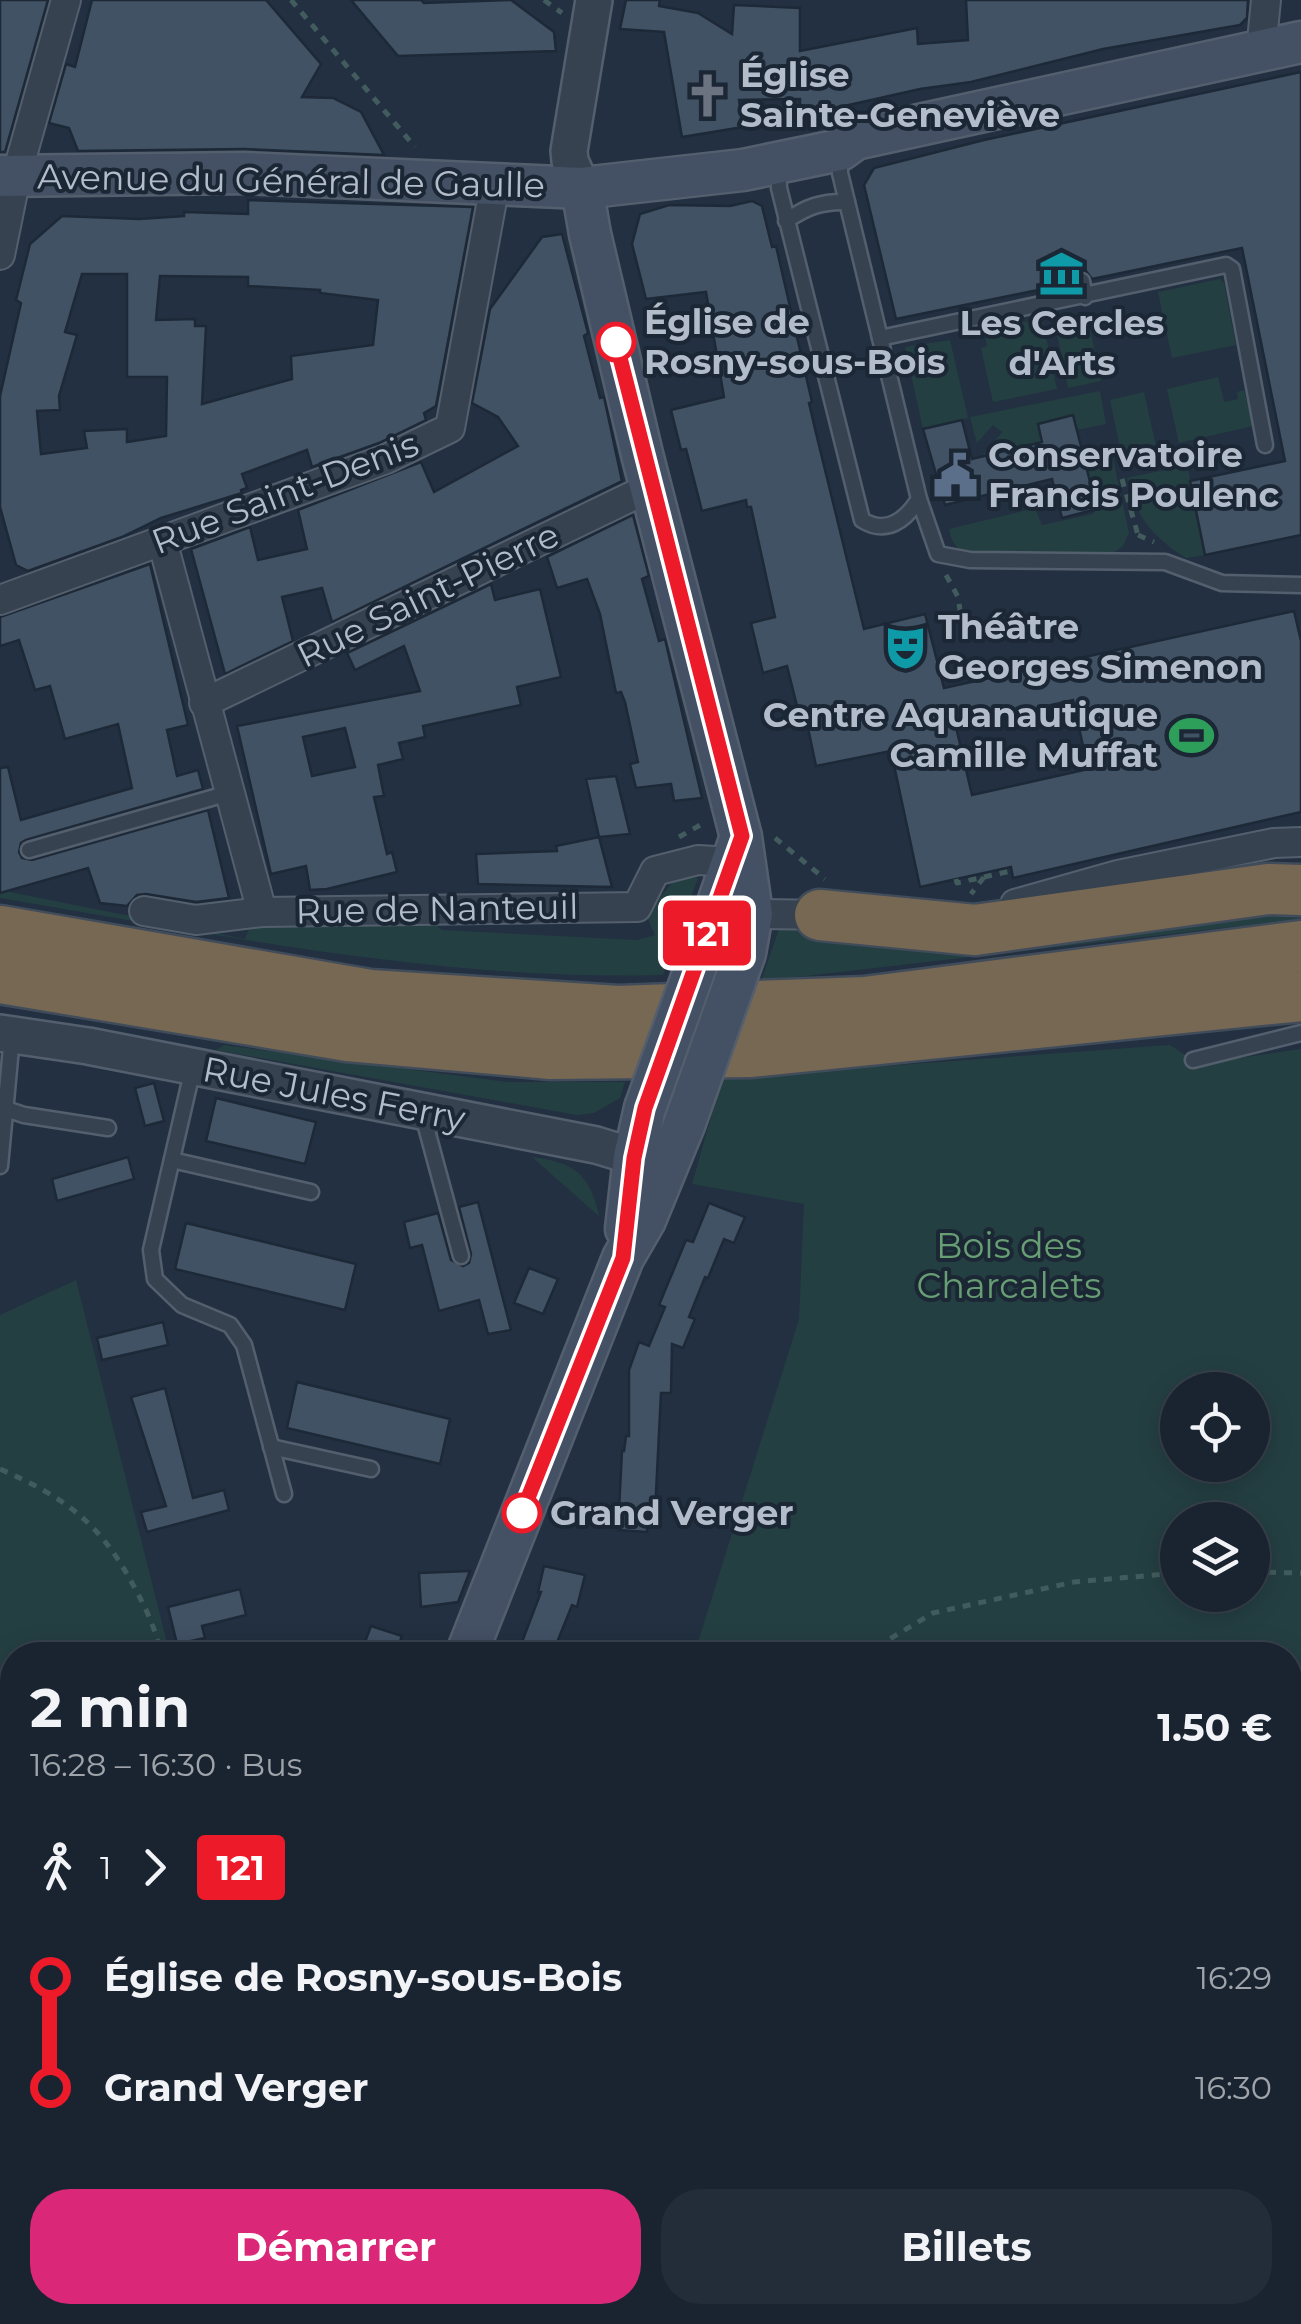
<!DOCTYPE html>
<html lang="fr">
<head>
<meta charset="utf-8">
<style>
  body { margin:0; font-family:Montserrat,sans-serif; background:#232c39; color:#f1f3f6; height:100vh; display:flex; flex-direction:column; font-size:38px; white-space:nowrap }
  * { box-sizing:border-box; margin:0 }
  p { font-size:32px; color:#9fa4ab }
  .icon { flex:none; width:55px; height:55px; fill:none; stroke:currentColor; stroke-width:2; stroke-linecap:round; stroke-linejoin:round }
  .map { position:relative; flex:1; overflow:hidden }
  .side { position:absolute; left:0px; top:1642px; width:1302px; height:682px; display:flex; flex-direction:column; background:#1a2431; border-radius:40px 40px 0 0; box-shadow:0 5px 25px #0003,0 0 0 2px #38414d }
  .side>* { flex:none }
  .badge { padding:0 20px; border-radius:8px; font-size:35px; line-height:65px }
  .fabs { position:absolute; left:1160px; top:1372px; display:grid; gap:20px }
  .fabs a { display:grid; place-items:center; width:110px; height:110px; border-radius:50%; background:#1a2431; box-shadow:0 5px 25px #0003,0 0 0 2px #38414d; font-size:50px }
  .map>.badge { position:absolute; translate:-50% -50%; box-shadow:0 0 0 5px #fff }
  .legs { display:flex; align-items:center; gap:15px; height:110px; padding:0 30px; font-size:32px }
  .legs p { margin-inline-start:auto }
  .headline { display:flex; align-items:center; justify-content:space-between; height:170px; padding:0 30px }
  h1 { font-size:55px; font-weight:700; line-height:75px }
  .primary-button { display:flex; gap:20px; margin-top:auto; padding:20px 30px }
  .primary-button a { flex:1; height:115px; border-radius:40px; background:#db2777; color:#fff; font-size:40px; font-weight:700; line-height:115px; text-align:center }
  .primary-button a+a { background:#232c39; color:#f1f3f6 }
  ul { padding:0 30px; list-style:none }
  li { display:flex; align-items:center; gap:35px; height:110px; font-size:38px }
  li i { display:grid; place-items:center; width:15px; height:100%; margin:0 12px; background:currentColor }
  li i::after { content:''; width:25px; height:25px; margin:-12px; border:8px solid; border-radius:50%; background:#1a2431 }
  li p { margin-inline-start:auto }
  li:first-child i { background:linear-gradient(#0000 50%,currentColor 0) }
  li:last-child i { background:linear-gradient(currentColor 50%,#0000 0) }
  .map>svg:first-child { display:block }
  .green { fill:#243f42; fill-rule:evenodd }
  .building { fill:#425265; stroke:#1d2937; stroke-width:2.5; fill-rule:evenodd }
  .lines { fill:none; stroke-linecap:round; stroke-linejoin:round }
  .service-casing { stroke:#545f6e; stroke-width:19 }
  .minor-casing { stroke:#545f6e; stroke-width:32 }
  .tertiary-casing { stroke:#545f6e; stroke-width:40 }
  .secondary-casing { stroke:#545f6e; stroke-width:45 }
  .motorway-casing { stroke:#414c5b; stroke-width:55 }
  .path { stroke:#425c5e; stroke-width:5; stroke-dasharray:8 8; stroke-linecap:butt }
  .service { stroke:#364250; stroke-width:14 }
  .minor { stroke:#364250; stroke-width:28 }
  .tertiary { stroke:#364250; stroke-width:35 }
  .secondary { stroke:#445064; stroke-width:40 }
  .motorway { stroke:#776853; stroke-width:50 }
  .secondary-bridge-casing { stroke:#545f6e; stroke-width:45; stroke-linecap:butt }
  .secondary-bridge { stroke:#445064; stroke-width:40 }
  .line-1-casing { stroke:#fff; stroke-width:22 }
  .line-1 { stroke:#ed1b2a; stroke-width:15 }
  .stop-1-dot { fill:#fff; stroke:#ed1b2a; stroke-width:5 }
  .labels { text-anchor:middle; stroke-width:8; stroke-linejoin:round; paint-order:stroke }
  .poi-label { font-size:35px; font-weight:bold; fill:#b3bccb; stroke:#1b2735; text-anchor:start }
  .street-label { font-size:35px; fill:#b3bccb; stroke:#1b2735 }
  .stop-label { font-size:35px; font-weight:bold; fill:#b3bccb; stroke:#1b2735; text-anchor:start }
  .park-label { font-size:35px; fill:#679e73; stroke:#1b2735 }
</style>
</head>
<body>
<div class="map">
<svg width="1301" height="2324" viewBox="0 0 1301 2324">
  <rect width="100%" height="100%" fill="#223041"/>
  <g class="green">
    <path d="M1220,279l4,4 12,62 -64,13 -14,-66z"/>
    <path d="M1042,318l15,71 -64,13 -12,-54 6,-2 -3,-15z"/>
    <path d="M1090,328l11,53 -33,7 -11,-53z"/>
    <path d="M950,340l18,78 -45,11 -18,-82z"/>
    <path d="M1218,377l6,25 14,-3 -1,-7 7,-2 9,36 -74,17 -12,-54z"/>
    <path d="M1100,391l6,33 -29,6 -4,-15 -34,9 3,18 -61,15 21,-25 -9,-7 -16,18 -7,-26z"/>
    <path d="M1144,392l15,68 -35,7 -14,-67z"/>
    <path d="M1111,450l18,83 -6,13 -12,9h-135c-17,-3 -24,-9 -27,-26l86,-21 7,17 51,-11 4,-6 -13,-51z"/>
    <path d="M1183,466l5,3 17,86 -19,3c-32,-19 -52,-44 -59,-80z"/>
    <path d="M678,875l20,3 -35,97c-223,6 -444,-40 -663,-77v-8l245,49 5,-12 177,-9 15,12 195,10 18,-5 -9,-20z"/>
    <path d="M1301,901v18l-540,62 19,-55z"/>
    <path d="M224,1045l283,37h118l-5,16 -26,15 -17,2 -361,-65z"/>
    <path d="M1170,1045l29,19 102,-15v1222l-11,-3v-613h-596l105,-336 5,-115 -112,-20 30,-106zM1178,1390h74v75h-74zM1178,1520h74v75h-74z"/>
    <path d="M532,1157c42,5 58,17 67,59z"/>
    <path d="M76,1280l94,375h-158v528l-12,7v-875z"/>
    <path d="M1124,2313h63l-3,11h-47z"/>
  </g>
  <g class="building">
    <path d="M0,0h48l-43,152h-5z"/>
    <path d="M92,0h174l55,64 -19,33 31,1 28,14 23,43 -140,-6 -166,2 -9,-23 -20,-5 17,-59 9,3z"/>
    <path d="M351,0h70l3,3 87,-3 43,32 2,19 -158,5z"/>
    <path d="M626,0h34l-1,6 39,7 34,21 2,-29 66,3v43l117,-23 1,16 50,-4 -2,-40h282l-1,18 -7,7 -137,24 -132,33 -51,7 -120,27v-17l-61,1 4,27 -61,10 -18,-105 -44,-3z"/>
    <path d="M1301,72v463l-96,20 -15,-74 95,-20 -43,-213 -150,31 -6,-8h-7l-7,6v6l-176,36 -32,-134 10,-17 110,-28z"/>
    <path d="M248,200l225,7 -37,199 -12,7 2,7 -47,23 -67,24 -5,-17 -65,24 5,14 -6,2 1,3 -81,25 -39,19 -94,34 -12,-6 -16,-58v-111l21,-93 -5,-3 14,-56 32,-28 77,3 45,-3v-4l64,2zM82,274h45v103h40l-1,59 -39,6v-13l-43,2 3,17 -46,6 -4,-43 23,-1 -1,-14 18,-61 -12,-3zM160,276l88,1v9l72,4v3l58,7 -5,45 -82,11 1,23 -90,25 4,-78h-11v-7l-39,1z"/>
    <path d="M752,201l10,5 10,41 4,-1 36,156 -3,1 7,30 48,196 61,-15 19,74 350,-77 7,30v171l-288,66 -2,-11 -91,20 -29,-136 -75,15 -8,-38 -5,2 -16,-64 -24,7 -12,-50 24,-6 -24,-110h-4l-1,-7 -44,11 -16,-62 -5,1 -10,-40 53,-13 -18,-105 -60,7 -14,-55 8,-30 29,-9 61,1zM1073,700l15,69 -116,26 -16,-68z"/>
    <path d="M562,234l26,99 -4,3 16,62 4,-1 18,84 -290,141 -10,-34 -40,9 11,44 -68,33 -34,-125 59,-22 8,33 49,-11 -9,-39 123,-48 13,30 84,-46 -20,-29 -26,-14 18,-94 52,-72z"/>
    <path d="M1073,415l24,94 -35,9 -10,-39 -107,26 -22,-76 39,-9 10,39 70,-17 -4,-18z"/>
    <path d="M633,515l16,61 -7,3 17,62 6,-2 37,159 -28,3 -3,-17 -35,4 -6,-24 8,-2 -13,-60 -4,-10 -5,1 -16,-79 -13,-35 -30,9 -10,-31z"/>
    <path d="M150,564l38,161 -21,5 10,46 21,-6 5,19 -177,51 -5,3 -2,9 3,6 10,2 176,-50 21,88 -33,4 -50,-8 -9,1 -10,11 -27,-3 -12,-35 -88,25v-125l8,-1 13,53 111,-32 -14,-64 -53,15 -15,-53 -15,4 -16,-50 -19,6v-29z"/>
    <path d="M491,584l4,16 45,-11 21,88 -44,10 4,18 -98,21 2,11 -26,6 4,16 -25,6 6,31 -10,1 13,57 5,-2 5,20 -70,17 -17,1 -4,-24 -35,8 -34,-148 183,-35 -16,-45 -49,24 -8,-17zM345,728l10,39 -43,9 -9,-39z"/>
    <path d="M616,776l14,58 -31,3 13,50 -134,-3 -2,-30 81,-3 -1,-5 43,-9 -13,-58z"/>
    <path d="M154,1083l10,38 -19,5 -10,-38z"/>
    <path d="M216,1098l100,24 -11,42 -99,-23z"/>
    <path d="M128,1157l6,22 -77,22 -5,-22z"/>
    <path d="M478,1202l33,128 -23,4 -9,-34 -40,11 -17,-66 -12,3 -6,-26 34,-9 13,47 12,6 6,-3 2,-9 -12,-47z"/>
    <path d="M709,1203l36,14 -11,26 -10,-4 -16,39 -3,-1 -16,40 6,2 -12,29 -11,-4 -1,49h-10l-6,120 -7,-1 -1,20 -29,-2 4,-79h2l2,-15h3v-66l10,-28 10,4 16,-39 -6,-2 27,-65 7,2z"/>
    <path d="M186,1223l170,41 -11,46 -170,-41z"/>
    <path d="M529,1268l29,11 -15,35 -29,-11z"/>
    <path d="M163,1322l5,23 -66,15 -5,-22z"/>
    <path d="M297,1382l153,37 -10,45 -153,-36z"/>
    <path d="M165,1388l28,110 31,-8 5,20 -82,22 -6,-20 25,-6 -35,-109z"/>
    <path d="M544,1566l41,9 -8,32 -5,-2 -20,50h-35l24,-63h-3z"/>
    <path d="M470,1571l-12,31 -37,5 -2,-34z"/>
    <path d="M240,1589l6,26 -44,11 3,12 -28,6 -9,-37z"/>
    <path d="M371,1626l31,10 -7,19h-35z"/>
  </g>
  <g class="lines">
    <defs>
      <g id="service">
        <path d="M778,164l1,24 83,332c24,15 43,1 57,-21l-79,-326v-21"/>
        <path d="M786,221c20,-14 36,-20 61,-19"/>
        <path d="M1082,281l3,16"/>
        <path d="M880,338l346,-73 6,4 33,176"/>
        <path d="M919,499l19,55 32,6 195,2 57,21 79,2"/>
        <path d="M29,850l200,-57"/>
        <path d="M1193,1060l108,-27"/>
        <path d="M193,1068l-42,182 4,29 27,26 48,20 14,20 40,149"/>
        <path d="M0,1107l24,8 84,13"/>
        <path d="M422,1112l39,144"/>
        <path d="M172,1160l139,32"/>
        <path d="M0,1166l12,-129"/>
        <path d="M271,1447l100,22"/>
      </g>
      <g id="minor">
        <path d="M1261,51l5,-51"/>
        <path d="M0,255l16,-78 50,-177"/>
        <path d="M162,540l100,372 375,-5 18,-36 43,-11 35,2"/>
        <path d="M0,600l386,-141 64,-31 45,-244"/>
        <path d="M204,703l447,-216"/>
        <path d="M1015,904l103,-29 156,-32 27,-1"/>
        <path d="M144,911l52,9 66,-8"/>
        <path d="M736,918l16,-4 81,1"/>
        <path d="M0,2230l12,-10"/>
        <path d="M814,2312l25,12"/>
        <path d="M200,2324l13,-12"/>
        <path d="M751,2324l10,-12"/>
      </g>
      <g id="tertiary">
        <path d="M582,188l-12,-27 -1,-10 25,-151"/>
        <path d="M0,1033l88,13 508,99 65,20"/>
      </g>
      <g id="secondary">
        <path d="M0,176l244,-3 338,15 161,-18 97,-20 15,-11 446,-97"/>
        <path d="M582,188l8,46 52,220 99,383 11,77 -7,39"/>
        <path d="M701,952l37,-107"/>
        <path d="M626,1229l8,-72 11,-49"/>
        <path d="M466,1655l157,-397 22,-38 39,-95"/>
        <path d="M394,2324l1,-12"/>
      </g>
      <g id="motorway">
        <path d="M820,915l155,15 293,-41 33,1"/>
        <path d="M0,931l370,64 248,16 247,-9 436,-56"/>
        <path d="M0,978l348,58 203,18 200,-2 550,-56"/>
      </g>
    </defs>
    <use href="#service" class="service-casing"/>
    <use href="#minor" class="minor-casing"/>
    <use href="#tertiary" class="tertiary-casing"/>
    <use href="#secondary" class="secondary-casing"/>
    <use href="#motorway" class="motorway-casing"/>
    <g class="path">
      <path d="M291,0l124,147"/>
      <path d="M544,0l18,13"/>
      <path d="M1122,479l16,56"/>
      <path d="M1138,535l16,7"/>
      <path d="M946,575l12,22 2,13"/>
      <path d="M679,837l25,-14"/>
      <path d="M775,838l50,41"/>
      <path d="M984,877l27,-6"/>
      <path d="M956,879l1,4 27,-6 -13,17"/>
      <path d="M0,1469c64,28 99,53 132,114 13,23 24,46 29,72"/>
      <path d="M1252,1572l49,1"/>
      <path d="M863,1655l70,-42 141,-31 104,-9"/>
    </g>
    <use href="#service" class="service"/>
    <use href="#minor" class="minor"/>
    <use href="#tertiary" class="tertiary"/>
    <use href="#secondary" class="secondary"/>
    <use href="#motorway" class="motorway"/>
    <defs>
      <g id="secondary-bridge">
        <path d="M645,1108l56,-156"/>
        <path d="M684,1125l61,-172"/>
      </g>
    </defs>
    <use href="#secondary-bridge" class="secondary-bridge-casing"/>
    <use href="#secondary-bridge" class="secondary-bridge"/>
  </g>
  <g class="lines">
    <defs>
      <path id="line-1" d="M522,1513l101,-255 11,-100 11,-50 97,-272 -126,-494"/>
    </defs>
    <use href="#line-1" class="line-1-casing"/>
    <use href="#line-1" class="line-1"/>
  </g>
  <defs>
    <symbol id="church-bare" viewBox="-9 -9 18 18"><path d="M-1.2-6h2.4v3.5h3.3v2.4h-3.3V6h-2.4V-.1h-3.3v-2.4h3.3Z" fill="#6b7280" stroke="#1b2735" stroke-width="2.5" paint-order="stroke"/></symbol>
    <symbol id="museum-bare" viewBox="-9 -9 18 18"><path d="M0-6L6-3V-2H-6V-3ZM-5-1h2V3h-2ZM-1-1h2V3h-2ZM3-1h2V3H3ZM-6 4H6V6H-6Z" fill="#0f9aa8" stroke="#1b2735" stroke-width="2.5" paint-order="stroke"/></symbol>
    <symbol id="civic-bare" viewBox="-9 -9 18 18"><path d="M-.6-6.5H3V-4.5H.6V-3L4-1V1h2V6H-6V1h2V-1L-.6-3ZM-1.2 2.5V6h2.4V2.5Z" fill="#5c6f8a" stroke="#1b2735" stroke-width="2.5" paint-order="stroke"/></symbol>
    <symbol id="theatre-bare" viewBox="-9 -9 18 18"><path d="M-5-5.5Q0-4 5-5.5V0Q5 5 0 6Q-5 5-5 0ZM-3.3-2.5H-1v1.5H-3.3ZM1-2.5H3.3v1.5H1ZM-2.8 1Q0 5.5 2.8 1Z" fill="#0f9aa8" stroke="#1b2735" stroke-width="2.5" paint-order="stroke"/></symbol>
    <symbol id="stadium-bare" viewBox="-9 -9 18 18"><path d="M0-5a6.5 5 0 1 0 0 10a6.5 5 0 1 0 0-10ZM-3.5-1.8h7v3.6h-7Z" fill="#2e9e5b" stroke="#1b2735" stroke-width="2.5" paint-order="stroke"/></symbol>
  </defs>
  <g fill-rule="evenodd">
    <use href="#church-bare" x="676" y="64" width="63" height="63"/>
    <use href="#museum-bare" x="1030" y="242" width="63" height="63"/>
    <use href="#civic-bare" x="924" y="444" width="63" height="63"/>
    <use href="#theatre-bare" x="874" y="616" width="63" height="63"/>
    <use href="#stadium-bare" x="1160" y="704" width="63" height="63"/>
  </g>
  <g class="stop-1-dot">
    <circle cx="616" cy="342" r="18"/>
    <circle cx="522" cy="1513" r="18"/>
  </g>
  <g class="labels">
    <g class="poi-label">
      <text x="740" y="87">Église<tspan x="740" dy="40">Sainte-Geneviève</tspan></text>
      <text x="1062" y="335" text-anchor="middle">Les Cercles<tspan x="1062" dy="40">d'Arts</tspan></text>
      <text x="988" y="467">Conservatoire<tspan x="988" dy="40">Francis Poulenc</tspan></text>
      <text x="938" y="639">Théâtre<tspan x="938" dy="40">Georges Simenon</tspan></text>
      <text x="1158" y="727" text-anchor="end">Centre Aquanautique<tspan x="1158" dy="40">Camille Muffat</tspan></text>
    </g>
    <g class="street-label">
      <text transform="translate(291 181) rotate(1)" y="12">Avenue du Général de Gaulle</text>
      <text transform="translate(285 493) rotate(-21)" y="12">Rue Saint-Denis</text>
      <text transform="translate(428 595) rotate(-26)" y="12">Rue Saint-Pierre</text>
      <text transform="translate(437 909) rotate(-1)" y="12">Rue de Nanteuil</text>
      <text transform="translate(334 1094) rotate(11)" y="12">Rue Jules Ferry</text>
    </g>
    <g class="stop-label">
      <text x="644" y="334">Église de<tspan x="644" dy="40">Rosny-sous-Bois</tspan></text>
      <text x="550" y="1525">Grand Verger</text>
    </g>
    <g class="park-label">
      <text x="1009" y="1258">Bois des<tspan x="1009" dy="40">Charcalets</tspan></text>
    </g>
  </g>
</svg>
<div class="fabs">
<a><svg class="icon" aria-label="locate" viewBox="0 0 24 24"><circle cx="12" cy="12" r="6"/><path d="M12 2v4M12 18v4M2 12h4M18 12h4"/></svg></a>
<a><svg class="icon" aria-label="layers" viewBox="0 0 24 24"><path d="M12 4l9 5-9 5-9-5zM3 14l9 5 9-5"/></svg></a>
</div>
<b class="badge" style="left:707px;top:933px;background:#ed1b2a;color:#fff">121</b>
<section class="side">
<div class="headline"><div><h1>2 min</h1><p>16:28 – 16:30 · Bus</p></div><b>1.50 €</b></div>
<div class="legs"><svg class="icon" aria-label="walk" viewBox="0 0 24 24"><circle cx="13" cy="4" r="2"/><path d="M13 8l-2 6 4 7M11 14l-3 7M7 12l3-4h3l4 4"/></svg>1<svg class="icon" aria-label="forward" viewBox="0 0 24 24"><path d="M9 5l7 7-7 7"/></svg><b class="badge" style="background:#ed1b2a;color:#fff">121</b></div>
<ul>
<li><i style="color:#ed1b2a"></i><b>Église de Rosny-sous-Bois</b><p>16:29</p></li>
<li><i style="color:#ed1b2a"></i><b>Grand Verger</b><p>16:30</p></li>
</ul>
<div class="primary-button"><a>Démarrer</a><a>Billets</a></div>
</section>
</div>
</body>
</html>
